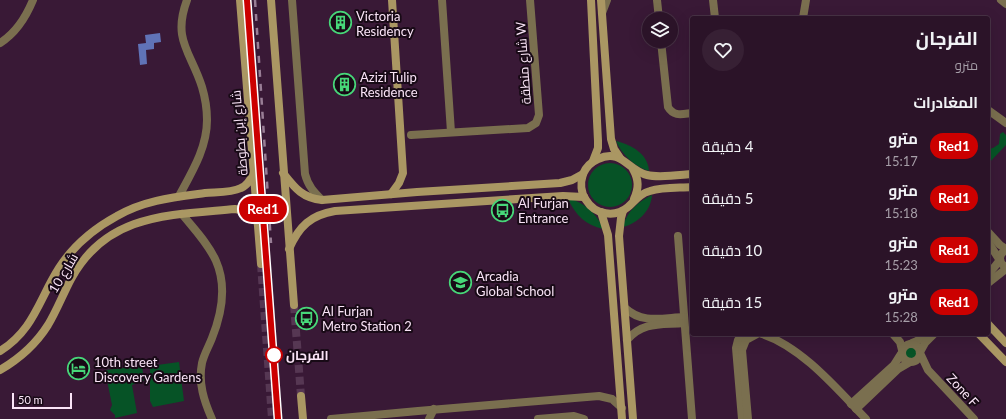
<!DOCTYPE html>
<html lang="ar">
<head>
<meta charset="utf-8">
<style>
  body { margin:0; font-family:Lato,Cairo,sans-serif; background:#372034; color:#f1f3f6; direction:rtl; height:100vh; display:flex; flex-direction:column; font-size:15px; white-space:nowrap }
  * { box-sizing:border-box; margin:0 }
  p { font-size:13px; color:#a69ea8 }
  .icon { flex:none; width:22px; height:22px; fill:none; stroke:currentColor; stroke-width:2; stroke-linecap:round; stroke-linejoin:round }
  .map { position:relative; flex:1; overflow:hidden; direction:ltr }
  .side { position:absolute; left:690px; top:16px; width:300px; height:320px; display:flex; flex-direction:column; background:#2b1328; border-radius:4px; box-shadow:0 4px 16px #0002,0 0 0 1px #473245; direction:rtl }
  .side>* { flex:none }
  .badge { padding:0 8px; border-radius:13px; font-size:14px; line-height:26px }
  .buttons { position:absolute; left:642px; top:12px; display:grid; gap:8px }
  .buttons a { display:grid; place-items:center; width:36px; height:36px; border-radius:50%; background:#2b1328; box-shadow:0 4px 16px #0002,0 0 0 1px #473245; font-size:20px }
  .scale { position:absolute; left:12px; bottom:10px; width:60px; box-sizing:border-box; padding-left:4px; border:2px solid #fae4f7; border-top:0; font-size:11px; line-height:14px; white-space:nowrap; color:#fae4f7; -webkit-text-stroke:3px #180a16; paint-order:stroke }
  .map>.badge { position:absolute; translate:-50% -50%; box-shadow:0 0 0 2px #fff }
  h2 { padding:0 12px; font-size:15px; line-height:36px }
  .round { display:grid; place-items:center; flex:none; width:42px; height:42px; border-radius:21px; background:#372034 }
  .headline { display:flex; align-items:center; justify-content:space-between; height:68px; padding:0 12px }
  h1 { font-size:19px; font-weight:700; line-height:30px }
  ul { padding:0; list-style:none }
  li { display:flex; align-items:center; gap:12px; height:52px; padding:0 12px }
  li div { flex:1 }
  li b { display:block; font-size:15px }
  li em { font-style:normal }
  li .badge { min-width:44px; font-weight:700; text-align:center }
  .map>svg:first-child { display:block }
  .green { fill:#065326 }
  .water { fill:#6073b7 }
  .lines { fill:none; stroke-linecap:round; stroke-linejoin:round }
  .secondary-tunnel { stroke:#563753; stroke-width:8; stroke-dasharray:8 4; stroke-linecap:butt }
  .street { stroke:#7a6f4f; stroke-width:8 }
  .secondary { stroke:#aa9763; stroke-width:8 }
  .rail { stroke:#997e96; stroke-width:2.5; stroke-dasharray:7 7; stroke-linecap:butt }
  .line-casing { stroke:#fff; stroke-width:9 }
  .line { stroke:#c00; stroke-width:6 }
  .stop-dot { fill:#fff; stroke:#c00; stroke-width:2 }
  .labels { text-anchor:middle; stroke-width:4; stroke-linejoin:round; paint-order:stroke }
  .poi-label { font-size:13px; fill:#fae4f7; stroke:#180a16; text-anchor:start }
  .street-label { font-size:13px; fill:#fae4f7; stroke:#180a16 }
  .stop-label { font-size:13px; font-weight:bold; fill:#fae4f7; stroke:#180a16; text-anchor:start }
</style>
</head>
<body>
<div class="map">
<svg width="1006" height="419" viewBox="0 0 1006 419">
  <rect width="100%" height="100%" fill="#391936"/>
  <g class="green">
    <path d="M1003,132l3,3v10l-18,19v-15l5,-1 6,-4 1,-10z"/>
    <path d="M616,141c16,4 32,13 33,30 -14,-4 -27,-16 -33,-30z"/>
    <circle cx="610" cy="185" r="22"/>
    <path d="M652,195c-1,16 -14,28 -29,32 3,-15 16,-26 29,-32z"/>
    <path d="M568,199c14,1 31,17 35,30 -17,-4 -27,-13 -35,-30z"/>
    <circle cx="911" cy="353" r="6"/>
    <path d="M179,362l5,39 -31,6 -3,-6v-35z"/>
    <path d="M142,366l2,15 -12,4 5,28 -22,5v-3l-5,-5 2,-5 -7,-35z"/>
  </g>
  <path class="water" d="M160,33l1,9 -7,1v6l-8,1 1,14 -7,1 -2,-21 8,-1 -1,-8z"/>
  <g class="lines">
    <g class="secondary-tunnel">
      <path d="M261,264l11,155"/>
      <path d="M294,305l7,91"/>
    </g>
    <g class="street">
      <path d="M292,0l13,174c3,12 9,18 17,26"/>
      <path d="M442,0l9,132"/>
      <path d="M657,0l2,19"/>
      <path d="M713,0l2,18"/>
      <path d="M1001,0l5,4"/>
      <path d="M602,13l5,-13"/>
      <path d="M803,18l3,-18"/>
      <path d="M661,41l7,66c6,10 14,7 24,6"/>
      <path d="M0,43c16,-10 26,-26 33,-43"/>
      <path d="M988,110l18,13"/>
      <path d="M411,135l117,-7 8,-5 3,-8 -9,-115"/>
      <path d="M179,196c13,-24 28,-48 28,-76 0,-11 -2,-23 -5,-33 -11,-35 -30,-47 -15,-87"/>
      <path d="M182,214c12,15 26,29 34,47 11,25 6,52 -4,77 -3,8 -8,16 -10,25 -4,20 2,38 10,56"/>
      <path d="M988,232l12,13 6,4"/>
      <path d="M678,236l14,183"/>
      <path d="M988,242l11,17"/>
      <path d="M1006,250c-8,4 -8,13 0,17"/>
      <path d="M988,275l12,-15"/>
      <path d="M988,283l18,-14"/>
      <path d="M625,308c17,16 37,10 59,9"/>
      <path d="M762,334c40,13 75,55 104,85"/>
      <path d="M893,334l7,8 2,8"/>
      <path d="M627,340c16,-19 35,-15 57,-17"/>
      <path d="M912,343l5,-2 8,-7"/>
      <circle cx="911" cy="353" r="9"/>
      <path d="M920,352l5,-9 9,-9"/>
      <path d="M920,353l8,17 46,49"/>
      <path d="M851,404l43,-39 7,-11"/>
      <path d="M856,409l42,-40 12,-7"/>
      <path d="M331,419l87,-8 181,-15 13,3 10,9"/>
      <path d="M429,419l5,-10"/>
      <path d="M538,419l36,-3 10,3"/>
      <path d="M742,419l-6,-71 2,-8 5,-6"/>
      <path d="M748,419l-6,-69 4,-10 11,-6"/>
    </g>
    <g class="secondary">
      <path d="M240,0l21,264"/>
      <path d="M271,0l23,305"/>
      <path d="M591,0l7,141v7l-5,13"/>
      <path d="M601,0l10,139 3,10 6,9"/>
      <path d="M633,169c6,11 6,19 1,30"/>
      <path d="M283,173c12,15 19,25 39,27l95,-8 143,-9 12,-3 11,-6"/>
      <path d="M692,174c-13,1 -33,4 -45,1 -19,-4 -25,-27 -49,-16 -7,3 -12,8 -15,15 -3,9 -2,19 3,26 9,15 29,18 42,7 8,-7 11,-13 22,-16 13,-4 28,-3 42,-4"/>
      <path d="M391,194l8,-11 4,-10 -11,-173"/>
      <path d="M623,211l-2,7 -2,18 14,183"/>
      <path d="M601,212l7,23 14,184"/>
      <path d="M289,249c10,-23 22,-34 46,-38l228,-15 21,1"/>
      <path d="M988,324l18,19"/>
      <path d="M979,334l27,28"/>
      <path d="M0,351c34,-21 39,-52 59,-83 14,-22 36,-40 58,-52 27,-16 58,-19 88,-23 11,-1 26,0 36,-5 7,-3 10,-9 13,-16"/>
      <path d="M0,370c19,-11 36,-26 48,-45 9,-15 15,-31 23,-46 36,-66 99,-64 164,-70 10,1 17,6 23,14"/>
      <path d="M301,396l2,23"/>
    </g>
    <g class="rail">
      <path d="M247,0l31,419"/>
      <path d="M255,0l16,243"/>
    </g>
  </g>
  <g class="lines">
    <defs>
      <path id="line" d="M247,0l31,419"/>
    </defs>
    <use href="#line" class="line-casing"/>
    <use href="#line" class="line"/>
  </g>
  <defs>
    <symbol id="building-ring" viewBox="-11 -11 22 22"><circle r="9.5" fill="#180a16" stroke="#47d779" stroke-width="1.5"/><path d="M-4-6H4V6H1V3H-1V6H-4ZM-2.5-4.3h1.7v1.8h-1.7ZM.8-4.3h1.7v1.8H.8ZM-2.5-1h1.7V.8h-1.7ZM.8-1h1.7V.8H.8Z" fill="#47d779"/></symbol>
    <symbol id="bus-ring" viewBox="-11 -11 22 22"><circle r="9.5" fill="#180a16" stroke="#47d779" stroke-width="1.5"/><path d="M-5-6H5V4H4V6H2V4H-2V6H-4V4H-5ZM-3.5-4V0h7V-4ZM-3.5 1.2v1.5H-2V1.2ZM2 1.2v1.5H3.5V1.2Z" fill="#47d779"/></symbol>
    <symbol id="school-ring" viewBox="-11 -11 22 22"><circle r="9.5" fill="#180a16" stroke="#47d779" stroke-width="1.5"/><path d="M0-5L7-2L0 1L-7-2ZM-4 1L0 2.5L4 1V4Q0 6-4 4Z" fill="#47d779"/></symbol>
    <symbol id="hotel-ring" viewBox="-11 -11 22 22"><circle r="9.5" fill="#180a16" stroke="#47d779" stroke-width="1.5"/><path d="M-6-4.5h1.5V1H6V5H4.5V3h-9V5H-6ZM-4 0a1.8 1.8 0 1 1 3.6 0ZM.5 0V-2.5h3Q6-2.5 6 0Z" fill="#47d779"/></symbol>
  </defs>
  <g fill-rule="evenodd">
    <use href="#building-ring" x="328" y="10" width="25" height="25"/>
    <use href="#building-ring" x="332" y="72" width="25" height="25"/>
    <use href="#bus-ring" x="490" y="198" width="25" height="25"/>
    <use href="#school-ring" x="448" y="270" width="25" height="25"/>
    <use href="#bus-ring" x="294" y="306" width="25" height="25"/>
    <use href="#hotel-ring" x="66" y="356" width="25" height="25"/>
  </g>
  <circle class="stop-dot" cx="274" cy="355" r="8"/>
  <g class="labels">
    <g class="poi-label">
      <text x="356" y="21">Victoria<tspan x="356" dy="15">Residency</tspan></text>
      <text x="360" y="82">Azizi Tulip<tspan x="360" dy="15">Residence</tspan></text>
      <text x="518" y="208">Al Furjan<tspan x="518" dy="15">Entrance</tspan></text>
      <text x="476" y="281">Arcadia<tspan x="476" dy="15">Global School</tspan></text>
      <text x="322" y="316">Al Furjan<tspan x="322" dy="15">Metro Station 2</tspan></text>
      <text x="94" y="367">10th street<tspan x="94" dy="15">Discovery Gardens</tspan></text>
    </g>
    <g class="street-label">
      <text transform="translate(523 63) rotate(-94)" y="5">شارع منطقة W</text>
      <text transform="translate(239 133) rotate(-95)" y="5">شارع إبن بطوطة</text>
      <text transform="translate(63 273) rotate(-59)" y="5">شارع 10</text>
      <text transform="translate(963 390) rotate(47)" y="5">Zone F</text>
    </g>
    <g class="stop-label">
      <text x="286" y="360">الفرجان</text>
    </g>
  </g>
</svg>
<div class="buttons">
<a><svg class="icon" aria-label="layers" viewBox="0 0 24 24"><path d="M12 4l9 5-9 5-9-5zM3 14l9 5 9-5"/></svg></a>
</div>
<div class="scale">50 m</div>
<b class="badge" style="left:263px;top:209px;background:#c00;color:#fff">Red1</b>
<section class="side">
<div class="headline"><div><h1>الفرجان</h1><p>مترو</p></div><a class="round"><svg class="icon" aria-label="heart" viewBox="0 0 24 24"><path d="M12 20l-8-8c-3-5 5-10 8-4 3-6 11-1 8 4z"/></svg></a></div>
<h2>المغادرات</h2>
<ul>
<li><span class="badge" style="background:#c00;color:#fff">Red1</span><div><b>مترو</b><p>15:17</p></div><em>4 دقيقة</em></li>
<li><span class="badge" style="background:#c00;color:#fff">Red1</span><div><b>مترو</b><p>15:18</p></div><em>5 دقيقة</em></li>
<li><span class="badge" style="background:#c00;color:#fff">Red1</span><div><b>مترو</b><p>15:23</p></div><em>10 دقيقة</em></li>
<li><span class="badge" style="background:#c00;color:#fff">Red1</span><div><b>مترو</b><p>15:28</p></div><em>15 دقيقة</em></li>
</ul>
</section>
</div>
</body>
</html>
